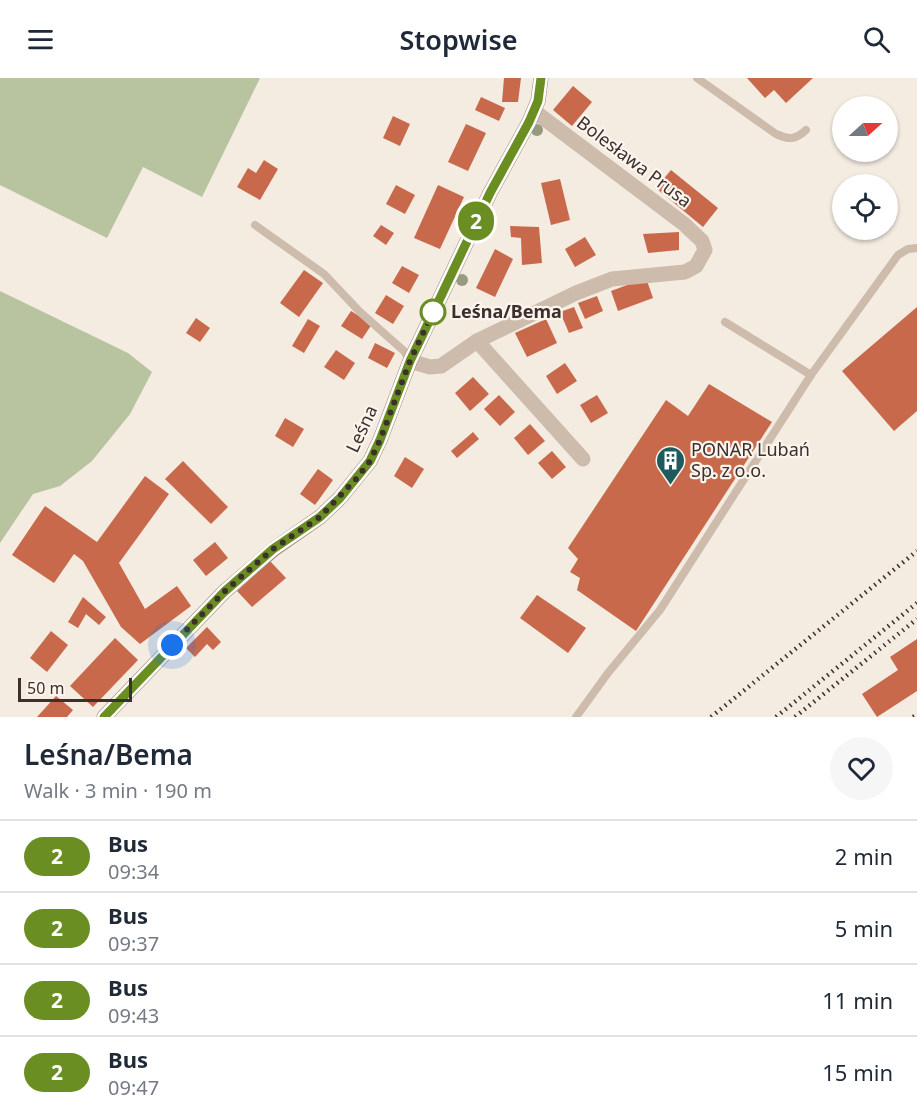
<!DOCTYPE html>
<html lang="en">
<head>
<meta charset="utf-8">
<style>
  body { margin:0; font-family:"Noto Sans",sans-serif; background:#f6f6f7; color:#1f2937; height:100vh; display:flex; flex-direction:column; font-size:22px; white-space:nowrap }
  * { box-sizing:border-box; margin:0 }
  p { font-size:20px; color:#747a83 }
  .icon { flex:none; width:33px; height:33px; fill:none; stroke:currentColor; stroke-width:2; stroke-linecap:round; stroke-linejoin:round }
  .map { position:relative; height:639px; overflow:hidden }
  .panel { display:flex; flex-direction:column; background:#fff; flex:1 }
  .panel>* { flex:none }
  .badge { padding:0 12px; border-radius:20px; font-size:21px; line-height:39px }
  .needle { width:39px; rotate:69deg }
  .tools { position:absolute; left:832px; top:18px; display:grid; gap:12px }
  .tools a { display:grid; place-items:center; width:66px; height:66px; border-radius:50%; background:#fff; box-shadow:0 2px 4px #0004; font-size:30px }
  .scale { position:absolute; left:18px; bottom:15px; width:114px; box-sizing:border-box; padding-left:6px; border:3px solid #3b302b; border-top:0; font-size:16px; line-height:21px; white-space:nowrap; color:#3b302b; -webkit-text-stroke:4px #fbf5ee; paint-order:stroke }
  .you { position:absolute; width:30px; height:30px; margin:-15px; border:4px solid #fff; border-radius:50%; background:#1a73e8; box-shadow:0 0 0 9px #1a73e833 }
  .map>.badge { position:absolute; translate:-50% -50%; box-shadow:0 0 0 3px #fff }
  .round { display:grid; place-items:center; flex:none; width:63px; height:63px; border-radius:32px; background:#f6f6f7 }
  .headline { display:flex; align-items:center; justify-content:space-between; height:102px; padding:0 24px }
  h1 { font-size:28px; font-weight:600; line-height:45px }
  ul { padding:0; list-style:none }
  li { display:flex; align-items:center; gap:18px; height:72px; padding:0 24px; border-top:2px solid #e0e1e3 }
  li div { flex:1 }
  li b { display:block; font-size:22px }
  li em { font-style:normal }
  li .badge { min-width:66px; font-weight:700; text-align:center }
  header { display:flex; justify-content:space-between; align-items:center; height:78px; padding:0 24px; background:#fff; font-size:27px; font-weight:600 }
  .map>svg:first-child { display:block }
  .green { fill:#b8c4a0 }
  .building { fill:#c8694b }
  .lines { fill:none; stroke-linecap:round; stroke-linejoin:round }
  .service { stroke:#cdbbac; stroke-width:8 }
  .minor { stroke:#cdbbac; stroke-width:15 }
  .secondary { stroke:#a18a7d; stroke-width:15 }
  .rail { stroke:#3b302b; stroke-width:4.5; stroke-dasharray:1.5 4.5; stroke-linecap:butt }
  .tree { fill:#969b7f }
  .line-casing { stroke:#fff; stroke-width:14 }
  .line { stroke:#6b8e23; stroke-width:9 }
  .walk { stroke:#3b302b; stroke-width:6; stroke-dasharray:0 10.8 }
  .stop-dot { fill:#fff; stroke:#6b8e23; stroke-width:3 }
  .labels { text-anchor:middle; stroke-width:4.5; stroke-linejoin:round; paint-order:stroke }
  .street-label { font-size:18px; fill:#3b302b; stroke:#fbf5ee }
  .stop-label { font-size:18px; font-weight:bold; fill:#3b302b; stroke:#fbf5ee; text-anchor:start }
  .poi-label { font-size:18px; fill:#3b302b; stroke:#fbf5ee; text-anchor:start }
</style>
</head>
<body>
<header><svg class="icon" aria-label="menu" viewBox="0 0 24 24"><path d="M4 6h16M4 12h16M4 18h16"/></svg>Stopwise<svg class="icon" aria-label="search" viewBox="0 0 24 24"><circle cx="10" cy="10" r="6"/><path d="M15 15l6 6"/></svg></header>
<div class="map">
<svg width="917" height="639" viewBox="0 0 917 639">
  <rect width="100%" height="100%" fill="#f4ebe1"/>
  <g class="green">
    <path d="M0,0h260l-58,119 -59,-30 -36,71 -107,-53z"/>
    <path d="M0,213l128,62 24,19 -22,42 -38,47 -32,25 -27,8 -33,49z"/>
  </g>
  <g class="building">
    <path d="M504,0h17l-3,24h-16z"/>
    <path d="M747,0h66l-27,25 -12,-13 -9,8z"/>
    <path d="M573,8l19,16 -20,24 -19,-16z"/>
    <path d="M481,19l24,11 -6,13 -24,-11z"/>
    <path d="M393,38l17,8 -10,22 -17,-8z"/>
    <path d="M466,46l20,9 -18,38 -20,-9z"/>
    <path d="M264,82l14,9 -18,31 -23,-13 11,-19 8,5z"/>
    <path d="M671,92l47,38 -15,19 -47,-39z"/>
    <path d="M560,101l10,41 -19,5 -10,-42z"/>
    <path d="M396,107l19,10 -10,19 -19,-10z"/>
    <path d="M438,107l26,12 -24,52 -26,-11z"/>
    <path d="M381,147l13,8 -8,12 -13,-9z"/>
    <path d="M510,148l29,1 3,36 -20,2 -1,-27 -10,-1z"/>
    <path d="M679,154v18l-31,3 -5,-19z"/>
    <path d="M585,159l11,18 -21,12 -10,-18z"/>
    <path d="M495,171l18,10 -18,38 -19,-9z"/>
    <path d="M402,188l17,9 -10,18 -17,-10z"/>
    <path d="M304,192l19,13 -24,34 -19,-14z"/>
    <path d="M646,200l7,20 -35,13 -7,-20z"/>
    <path d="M386,217l18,11 -11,18 -18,-11z"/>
    <path d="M597,218l6,15 -18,8 -7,-16z"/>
    <path d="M574,229l9,21 -14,5 -9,-21z"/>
    <path d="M917,229v104l-23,20 -52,-60z"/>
    <path d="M351,233l21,13 -10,15 -21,-13z"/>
    <path d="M196,240l14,10 -10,14 -14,-9z"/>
    <path d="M308,241l12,7 -16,27 -12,-7z"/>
    <path d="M546,241l11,24 -30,14 -12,-24z"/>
    <path d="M375,265l20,10 -8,15 -19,-10z"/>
    <path d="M336,272l19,13 -11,17 -20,-13z"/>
    <path d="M565,285l12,18 -20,13 -11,-18z"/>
    <path d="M473,299l16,17 -19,17 -15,-18z"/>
    <path d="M709,306l63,38 -136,209 -59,-41 3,-12 -10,-6 8,-13 -10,-11 98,-148 22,16z"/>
    <path d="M499,317l16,17 -15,14 -16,-17z"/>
    <path d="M597,317l11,18 -17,10 -11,-18z"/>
    <path d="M285,340l19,11 -11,18 -18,-11z"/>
    <path d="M530,346l15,17 -17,14 -14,-17z"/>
    <path d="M473,354l6,7 -22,19 -6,-7z"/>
    <path d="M552,373l14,16 -14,12 -14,-16z"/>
    <path d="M405,379l19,12 -12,19 -18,-12z"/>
    <path d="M183,383l45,46 -17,17 -46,-45z"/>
    <path d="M318,391l15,11 -18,25 -15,-11z"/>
    <path d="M145,398l24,18 -50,69 26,46 32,-23 14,20 -51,38 -19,-17 -38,-66 -9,-7 -20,29 -42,-28 33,-49 52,36z"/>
    <path d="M215,464l13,16 -22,18 -13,-16z"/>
    <path d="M270,483l16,17 -34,29 -15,-16z"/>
    <path d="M537,517l49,33 -18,25 -48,-35z"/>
    <path d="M83,519l23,20 -7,8 -13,-11 -8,14 -10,-6z"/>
    <path d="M207,549l14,15 -8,8 -6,-6 -12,13 -9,-9z"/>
    <path d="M51,553l17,14 -21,27 -17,-14z"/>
    <path d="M115,560l23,22 -45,47 -23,-21z"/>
    <path d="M917,561v52l-40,26 -15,-23 36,-24 -8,-13z"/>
    <path d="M56,618l17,14 -6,7h-30z"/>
  </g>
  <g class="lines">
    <g class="service">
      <path d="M697,0l79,56c13,6 19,6 30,-4"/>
      <path d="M255,147l69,49 36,38 44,39 6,10"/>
      <path d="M725,244l86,53 87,-120 10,-6 9,-1"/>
      <path d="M576,639l32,-44 52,-63 151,-235"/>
    </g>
    <g class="minor">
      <path d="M477,263l106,118"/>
      <path d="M410,283l20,6 11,-1 36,-25 99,-48 36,-14 73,-7 11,-6 9,-16 -3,-9 -18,-17 -150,-113"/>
    </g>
    <path class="secondary" d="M104,639l120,-125 50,-43 46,-32 20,-19 30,-37 10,-21 30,-79 13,-27 67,-141 39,-71 9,-21 3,-23"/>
    <g class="rail">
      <path d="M711,639l206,-166"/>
      <path d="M776,639l141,-114"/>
      <path d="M795,639l122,-98"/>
      <path d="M913,639l4,-2"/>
    </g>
  </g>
  <g class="tree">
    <circle cx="537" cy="52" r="6"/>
    <circle cx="462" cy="202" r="6"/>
  </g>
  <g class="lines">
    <defs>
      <path id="line" d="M104,639l120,-125 49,-43 47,-32 20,-19 30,-37 10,-21 30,-79 13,-27 67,-141 39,-71 9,-21 3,-23"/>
    </defs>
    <use href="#line" class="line-casing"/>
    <use href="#line" class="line"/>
    <path class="walk" d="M172,567l52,-53 49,-43 47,-32 36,-38 14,-18 10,-21 30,-79 23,-49"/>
  </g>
  <defs>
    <symbol id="building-pin" viewBox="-11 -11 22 30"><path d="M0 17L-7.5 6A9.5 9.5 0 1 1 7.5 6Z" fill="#1f5a5e" stroke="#fbf5ee"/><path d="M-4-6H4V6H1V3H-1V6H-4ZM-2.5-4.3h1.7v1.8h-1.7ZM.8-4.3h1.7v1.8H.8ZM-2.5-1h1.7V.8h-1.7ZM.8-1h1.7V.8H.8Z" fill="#fff"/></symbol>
  </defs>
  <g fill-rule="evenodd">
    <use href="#building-pin" x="654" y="366" width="33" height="45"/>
  </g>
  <circle class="stop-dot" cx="433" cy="234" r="12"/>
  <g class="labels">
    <g class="street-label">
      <text transform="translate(634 84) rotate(37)" y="6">Bolesława Prusa</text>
      <text transform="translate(362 351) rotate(-65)" y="6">Leśna</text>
    </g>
    <g class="stop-label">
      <text x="451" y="240">Leśna/Bema</text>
    </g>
    <g class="poi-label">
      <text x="691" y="378">PONAR Lubań<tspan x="691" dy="21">Sp. z o.o.</tspan></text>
    </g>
  </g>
</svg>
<div class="tools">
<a><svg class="needle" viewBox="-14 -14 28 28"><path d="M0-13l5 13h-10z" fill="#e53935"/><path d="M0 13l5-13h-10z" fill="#747a83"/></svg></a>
<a><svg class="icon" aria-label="locate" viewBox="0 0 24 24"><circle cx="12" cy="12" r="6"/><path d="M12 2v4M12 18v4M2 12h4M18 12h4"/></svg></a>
</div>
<div class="scale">50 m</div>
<div class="you" style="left:172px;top:567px"></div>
<b class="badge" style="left:476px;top:143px;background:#6b8e23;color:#fff">2</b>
</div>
<section class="panel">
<div class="headline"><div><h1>Leśna/Bema</h1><p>Walk · 3 min · 190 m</p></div><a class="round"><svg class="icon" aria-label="heart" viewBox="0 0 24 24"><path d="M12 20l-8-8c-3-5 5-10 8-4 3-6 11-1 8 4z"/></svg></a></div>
<ul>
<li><span class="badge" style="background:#6b8e23;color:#fff">2</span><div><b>Bus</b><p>09:34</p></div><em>2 min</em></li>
<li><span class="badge" style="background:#6b8e23;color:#fff">2</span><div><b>Bus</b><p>09:37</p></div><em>5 min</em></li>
<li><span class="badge" style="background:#6b8e23;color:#fff">2</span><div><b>Bus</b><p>09:43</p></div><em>11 min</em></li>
<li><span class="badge" style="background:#6b8e23;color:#fff">2</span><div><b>Bus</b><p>09:47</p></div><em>15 min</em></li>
</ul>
</section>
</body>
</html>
